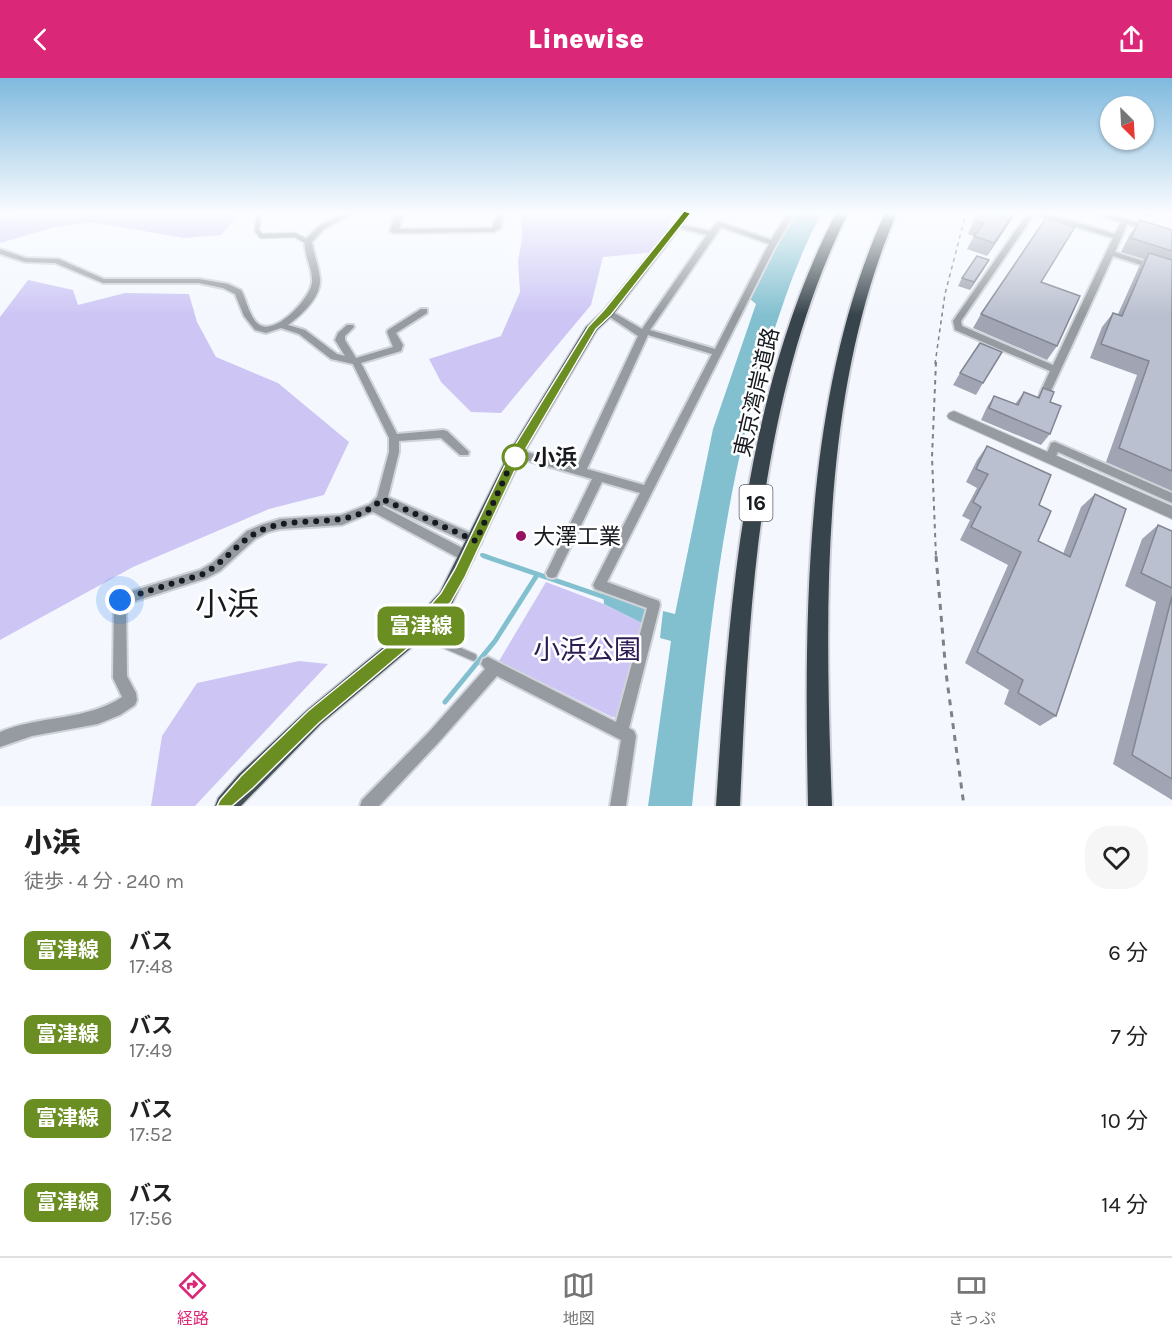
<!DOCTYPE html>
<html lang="ja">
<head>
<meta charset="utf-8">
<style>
  body { margin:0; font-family:Karla,"Noto Sans JP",sans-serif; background:#f6f6f6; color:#222; height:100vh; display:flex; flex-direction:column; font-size:22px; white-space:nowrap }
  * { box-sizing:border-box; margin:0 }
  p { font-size:20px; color:#767676 }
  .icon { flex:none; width:33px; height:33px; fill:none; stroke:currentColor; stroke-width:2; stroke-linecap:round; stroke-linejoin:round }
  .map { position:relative; height:728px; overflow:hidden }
  .details { display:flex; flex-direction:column; background:#fff; flex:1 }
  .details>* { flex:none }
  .badge { padding:0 12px; border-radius:9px; font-size:21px; line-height:39px }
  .needle { width:39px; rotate:156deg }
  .controls { position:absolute; left:1100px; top:18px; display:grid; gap:12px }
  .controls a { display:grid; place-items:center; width:54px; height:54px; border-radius:50%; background:#fff; box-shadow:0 2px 4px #0004; font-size:30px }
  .you { position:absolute; width:30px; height:30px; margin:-15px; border:4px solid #fff; border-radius:50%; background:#1a73e8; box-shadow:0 0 0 9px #1a73e833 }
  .map>.badge { position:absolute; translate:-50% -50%; box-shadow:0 0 0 3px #fff }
  .round { display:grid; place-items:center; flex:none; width:63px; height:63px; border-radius:24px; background:#f6f6f6 }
  .overview { display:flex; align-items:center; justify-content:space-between; height:102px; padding:0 24px }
  h1 { font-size:28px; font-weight:800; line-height:45px }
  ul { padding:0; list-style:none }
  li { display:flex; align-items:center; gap:18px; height:84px; padding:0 24px }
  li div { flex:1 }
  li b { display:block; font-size:22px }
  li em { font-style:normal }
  li .badge { min-width:66px; font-weight:700; text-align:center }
  header { display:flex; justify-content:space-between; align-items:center; height:78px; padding:0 24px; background:#db2777; color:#fff; font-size:27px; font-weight:800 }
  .tabs { display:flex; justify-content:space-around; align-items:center; height:84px; border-top:2px solid #e0e0e0; background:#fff; font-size:16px; color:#767676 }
  .tabs a { display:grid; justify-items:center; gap:3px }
  .tabs .current { color:#db2777 }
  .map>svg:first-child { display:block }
  .green { fill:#cdc6f5 }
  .water { fill:#83c0cf }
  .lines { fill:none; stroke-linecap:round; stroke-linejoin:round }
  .stream-far1 { stroke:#83c0cf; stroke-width:4 }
  .stream { stroke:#83c0cf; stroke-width:5 }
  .service-far1-casing { stroke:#d0d4da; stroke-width:7 }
  .service-casing { stroke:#d0d4da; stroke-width:10 }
  .minor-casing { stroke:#d0d4da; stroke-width:4 }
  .tertiary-casing { stroke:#d0d4da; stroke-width:2 }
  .primary-casing { stroke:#d0d4da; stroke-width:3 }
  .trunk-casing { stroke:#d0d4da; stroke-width:4 }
  .path-far2 { stroke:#7e8288; stroke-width:1.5; stroke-dasharray:4 4; stroke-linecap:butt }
  .path-far1 { stroke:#7e8288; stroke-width:2; stroke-dasharray:4.5 4.5; stroke-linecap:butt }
  .path { stroke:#7e8288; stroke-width:3; stroke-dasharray:6 6; stroke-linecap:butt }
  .service-far1 { stroke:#959ba0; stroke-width:4.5 }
  .service { stroke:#959ba0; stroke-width:7 }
  .minor { fill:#959ba0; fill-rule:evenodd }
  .tertiary { fill:#959ba0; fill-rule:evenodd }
  .primary { fill:#455158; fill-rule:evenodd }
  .trunk { fill:#38444c; fill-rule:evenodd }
  .wall { fill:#a1a5b3 }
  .shaded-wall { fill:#838692 }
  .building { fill:#bbc0d0; stroke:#838692; stroke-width:1.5 }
  .line { fill:#6b8e23; stroke:#fff; stroke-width:1.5 }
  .walk { stroke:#161a1f; stroke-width:6; stroke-dasharray:0 10.8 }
  .stop-dot { fill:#fff; stroke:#6b8e23; stroke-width:3 }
  .poi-dot { fill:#981065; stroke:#fff; stroke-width:2 }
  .labels { text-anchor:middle; stroke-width:5; stroke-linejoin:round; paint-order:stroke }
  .shield { fill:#fff; stroke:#5c5f62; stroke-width:1.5 }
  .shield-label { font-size:21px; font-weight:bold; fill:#161a1f }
  .street-label { font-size:22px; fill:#161a1f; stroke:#fff }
  .stop-label { font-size:22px; font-weight:bold; fill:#161a1f; stroke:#fff; text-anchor:start }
  .poi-label { font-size:22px; fill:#161a1f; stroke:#fff; text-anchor:start }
  .near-park-label { font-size:27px; fill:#2c1c54; stroke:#fff }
  .near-quarter-label { font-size:32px; fill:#161a1f; stroke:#fff }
</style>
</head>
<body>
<header><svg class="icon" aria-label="back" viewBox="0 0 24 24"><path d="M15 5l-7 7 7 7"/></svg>Linewise<svg class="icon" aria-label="share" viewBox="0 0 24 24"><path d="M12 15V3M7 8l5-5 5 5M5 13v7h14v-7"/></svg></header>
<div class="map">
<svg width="1172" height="728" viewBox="0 0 1172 728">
  <rect width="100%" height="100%" fill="#f4f8fe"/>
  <g class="green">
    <path d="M16,135h224l-19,22 -37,3 -93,-16 -40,6 -51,15v-22z"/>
    <path d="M521,135h154l-19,39 -53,5 -12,48 -90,108 -30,-1 -30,-30 -12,-23 72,-23 19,-44 -2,-31 4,-22z"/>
    <path d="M28,202l45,10 5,15 47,-12 64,1 8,28 19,35 62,26 71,59 -25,53 -55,14 -136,58 -133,73v-323z"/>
    <path d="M546,504l58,22 38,19 -20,91 -4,4 -6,-1 -113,-56z"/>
    <path d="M299,583l29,3 -133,142h-44l11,-70 35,-53z"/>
  </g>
  <g class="water">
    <path d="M795,135h27c-22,39 -37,84 -51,127 -50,154 -63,306 -79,466h-44l23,-165 -11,-3 3,-27 12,3 38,-185 43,-125 -6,-5 37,-74z"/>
    <path d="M603,514l44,16 -5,15 -38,-19z"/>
  </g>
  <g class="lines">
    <path class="stream-far1" d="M482,477l6,2"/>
    <g class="stream">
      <path d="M484,478l123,42"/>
      <path d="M445,624l50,-61 42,-66"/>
    </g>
    <defs>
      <path id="service-far1" d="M259,135l-2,17 4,6 34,-1 13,7"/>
      <path id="service" d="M420,556l53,23"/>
      <g id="minor">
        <path d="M345,135h9l-30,16 -12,13c2,13 7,25 8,37 1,19 -19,36 -32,46l17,5 32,24 8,2 -10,-16 3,-7 9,-8h6l1,2 -9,9v4l11,18 37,-11 -6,-15 1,-2 33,-21h6v4l-31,20 7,12 -2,6 -40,12 36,71 46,-4 4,1 22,21 -1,3h-8l-19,-17 -42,3v11l-11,45 92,40 2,4 -2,4 -4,1 -92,-41 -2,1 90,47 2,4 -2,4 -4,1 -4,-1 -91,-49 -31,13 -62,4 -12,3 -13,7 -35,32 -13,7 -81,26 1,72 9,17 1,7 -2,5 -15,10 -22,9 -66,12 -32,11v-15c40,-17 86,-11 122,-35l-9,-19 1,-78 2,-4 84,-26 12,-7 35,-32 14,-6 19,-6 61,-4 29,-11 7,-7 12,-45v-14l-36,-74 -22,-5 -32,-25 -18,-6 -15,5 -11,-3 -11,-14 -9,-22 -12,-6 -24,-5h-96l-48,-20 -30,-1 -25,-8v-5l26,9 33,1 45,20h95l29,5 13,6c6,10 9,32 21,36 17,6 49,-29 50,-44 1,-14 -9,-28 -7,-42l14,-14z"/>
        <path d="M396,135h8l-5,16 93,-1 5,-15h7l-3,15 -7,4 -100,1 -4,-2z"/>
        <path d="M788,135h7l-20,34 -168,335 52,19 1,4 -31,123 5,3 2,5 -10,70h-16l11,-66 -124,-64 -58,66 -60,64h-19l2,-6 67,-68 56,-63 -4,-5 2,-5 5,-2 128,65 31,-114 -52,-19 -2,-4 47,-92 -38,-11 -46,95 -4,1 -4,-1 -2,-4 46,-94 -80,-23 -1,-3 1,-3 4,-1 61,17 61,-130 -34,-23 4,-3 3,1 31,18 65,-94 -32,-8v-4l35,8 7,-9h3l51,18zM721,149l48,17 -54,105 -65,-19zM648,257l64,19 -68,131 -57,-16z"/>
        <path d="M1028,135h7l-74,108 1,5 91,39 60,-127 -77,-23v-2h10l69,21 6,-12 -28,-9h11l68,20v4l-45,-13 -12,28 57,18v5l-59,-19 -63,137 -5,3 -5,-3 10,-22 -95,-41 -2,-9z"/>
        <path d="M1055,364l117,51v10l-114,-51 -4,9h-8l-1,-3 6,-15z"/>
      </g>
      <path id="tertiary" d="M954,333l218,95v13l-223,-100 -2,-3 2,-3z"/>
      <path id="primary" d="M682,135h10l-80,103 -15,14 -74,125 -71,149 -29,34 -102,86 -80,82h-26l3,-8 21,-24 68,-64 102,-84 31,-34 71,-143 75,-122 18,-17z"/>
      <g id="trunk">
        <path d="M836,135h12c-90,182 -99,394 -108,593h-24c13,-200 27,-412 120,-593z"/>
        <path d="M885,135h12c-78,179 -72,401 -65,593h-24c-4,-193 -4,-415 77,-593z"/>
      </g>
    </defs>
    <use href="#service-far1" class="service-far1-casing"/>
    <use href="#service" class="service-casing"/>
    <use href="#minor" class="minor-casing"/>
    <use href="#tertiary" class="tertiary-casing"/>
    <use href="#primary" class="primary-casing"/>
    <use href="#trunk" class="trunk-casing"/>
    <path class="path-far2" d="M935,286l10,-70 21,-81"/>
    <path class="path-far1" d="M936,284l-4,95 4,100"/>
    <path class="path" d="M936,478l10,117 18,133"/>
    <use href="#service-far1" class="service-far1"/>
    <use href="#service" class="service"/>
    <use href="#minor" class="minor"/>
    <use href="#tertiary" class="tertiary"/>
    <use href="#primary" class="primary"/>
    <use href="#trunk" class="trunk"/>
  </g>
  <g class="wall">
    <path d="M980,135h36l-29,43 -20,-7 7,-13 -6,-2 6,-14z"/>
    <path d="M1135,135h19l-3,4z"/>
    <path d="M1140,142l32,10v261l-66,-29 31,-87 -47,-17 12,-31 11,-14 5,1 21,-47 5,-8 -23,-7 9,-18z"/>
    <path d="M985,189l-15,23 -12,-4 4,-8z"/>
    <path d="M1041,204l16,64 -10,14 -74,-32 8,-14z"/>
    <path d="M960,295l23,10 -7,12 -23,-10z"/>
    <path d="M1043,310l7,14v32l-9,11 -60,-25 6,-13 7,-11 21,8 9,-12 13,5z"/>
    <path d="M987,368l52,59 -1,36 25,13 18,-47 14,-13 -39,222 -16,10 -36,-22 5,-14 -44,-27 43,-98 -48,-25 10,-20 -8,-4 15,-28 -11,-6 11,-22z"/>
    <path d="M1158,447l14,6v269l-59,-36 43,-162 -31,-16 17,-47z"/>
  </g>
  <g class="shaded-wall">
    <path d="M1014,135h2l-29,43 7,-13z"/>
    <path d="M989,182l-4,7 -15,23 4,-8z"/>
  </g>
  <g class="building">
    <path d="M980,135h34l-20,30 -20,-7 10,-13 -10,-3z"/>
    <path d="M1046,140l29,9 -34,55 39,14 -23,50 -76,-32z"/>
    <path d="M1140,142l32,10v21l-41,-13z"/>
    <path d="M1149,175l23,7v211l-53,-23 30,-87 -48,-17 12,-31 9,3z"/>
    <path d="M977,178l12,4 -15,22 -12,-4z"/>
    <path d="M980,265l22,9 -19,31 -23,-10z"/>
    <path d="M1043,310l11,4 -4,10 11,4 -11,28 -61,-26 5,-12 24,9 6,-13 15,6z"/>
    <path d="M987,368l64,29 -12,30 12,6 -13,30 32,16 25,-63 31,15 -70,207 -38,-23 5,-13 -46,-28 44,-100 -50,-25 10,-20 -8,-5 15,-28 -12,-5z"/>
    <path d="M1158,447l14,6v57l-31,-15z"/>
    <path d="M1172,518v183l-40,-24z"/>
  </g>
  <linearGradient id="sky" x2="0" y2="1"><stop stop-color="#7fb9de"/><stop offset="0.57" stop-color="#fafcff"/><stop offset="1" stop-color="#fafcff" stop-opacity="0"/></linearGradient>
  <rect width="1172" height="237" fill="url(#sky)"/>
  <path class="line" d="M684,133l7,2 -80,102 -15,14 -74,126 -57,122 -14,25 -30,35 -102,86 -66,65 -21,18h-15l3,-6 21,-24 67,-65 103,-84 30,-34 14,-24 57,-119 76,-123 16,-17z"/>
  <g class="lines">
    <path class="walk" d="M120,522l83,-26c23,-12 39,-38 64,-46 40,-14 81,4 115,-29l94,42 40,-88 -1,4"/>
  </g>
  <circle class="stop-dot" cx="515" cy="379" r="12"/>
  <circle class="poi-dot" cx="521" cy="458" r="6"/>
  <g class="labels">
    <rect class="shield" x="739.5" y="407" width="33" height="36" rx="4.5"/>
    <g class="shield-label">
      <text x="756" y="432">16</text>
    </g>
    <g class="street-label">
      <text transform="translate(756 314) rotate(-77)" y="8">東京湾岸道路</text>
    </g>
    <g class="stop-label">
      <text x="533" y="387">小浜</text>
    </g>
    <g class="poi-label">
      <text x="533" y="466">大澤工業</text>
    </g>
    <g class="near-park-label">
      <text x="587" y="581">小浜公園</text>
    </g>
    <g class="near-quarter-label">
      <text x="227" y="537">小浜</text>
    </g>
  </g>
</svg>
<div class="controls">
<a><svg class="needle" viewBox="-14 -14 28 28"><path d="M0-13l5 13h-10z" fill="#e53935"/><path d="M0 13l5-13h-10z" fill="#767676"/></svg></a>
</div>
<div class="you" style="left:120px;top:522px"></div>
<b class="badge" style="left:421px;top:548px;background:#6b8e23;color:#fff">富津線</b>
</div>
<section class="details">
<div class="overview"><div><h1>小浜</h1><p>徒歩 · 4 分 · 240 m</p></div><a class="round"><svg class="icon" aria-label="heart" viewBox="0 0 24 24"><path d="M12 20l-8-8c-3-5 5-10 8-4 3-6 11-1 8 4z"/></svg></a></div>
<ul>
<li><span class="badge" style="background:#6b8e23;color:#fff">富津線</span><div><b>バス</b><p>17:48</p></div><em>6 分</em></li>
<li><span class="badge" style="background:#6b8e23;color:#fff">富津線</span><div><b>バス</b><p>17:49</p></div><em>7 分</em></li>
<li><span class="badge" style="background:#6b8e23;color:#fff">富津線</span><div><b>バス</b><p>17:52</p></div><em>10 分</em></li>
<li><span class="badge" style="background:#6b8e23;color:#fff">富津線</span><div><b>バス</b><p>17:56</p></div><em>14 分</em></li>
</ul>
</section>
<nav class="tabs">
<a class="current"><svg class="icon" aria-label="directions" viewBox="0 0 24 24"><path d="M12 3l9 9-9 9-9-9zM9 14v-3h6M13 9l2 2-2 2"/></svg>経路</a>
<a><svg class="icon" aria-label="map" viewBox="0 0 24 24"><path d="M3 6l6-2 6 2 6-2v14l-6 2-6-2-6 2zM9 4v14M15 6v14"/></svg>地図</a>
<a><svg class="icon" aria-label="tickets" viewBox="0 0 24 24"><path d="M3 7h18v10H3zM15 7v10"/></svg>きっぷ</a>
</nav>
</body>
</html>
